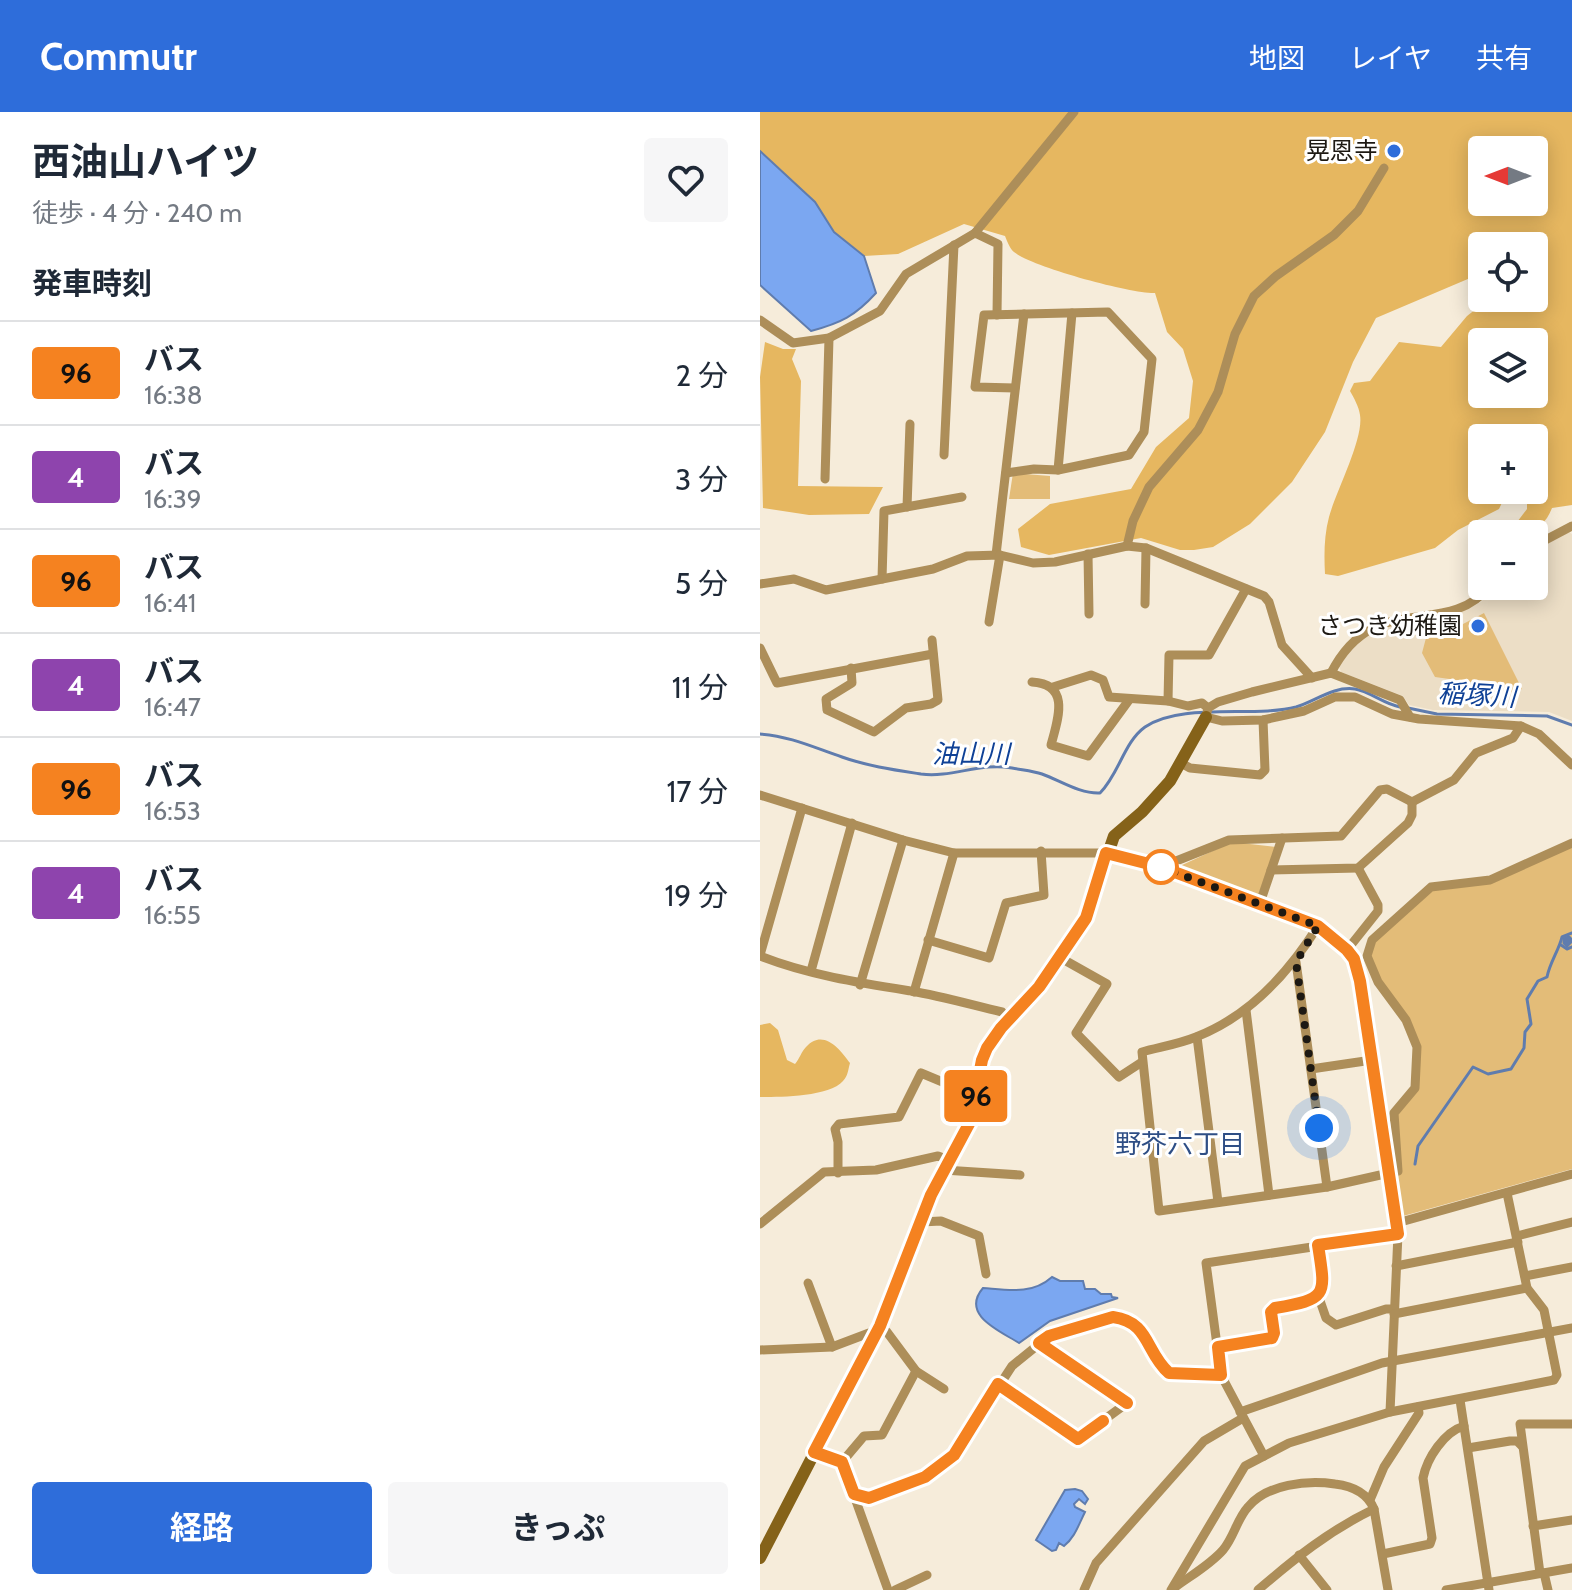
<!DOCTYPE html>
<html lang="ja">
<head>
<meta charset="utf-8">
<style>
  body { margin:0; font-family:Cabin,"Noto Sans JP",sans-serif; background:#f6f6f7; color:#1f2937; height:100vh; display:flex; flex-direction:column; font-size:30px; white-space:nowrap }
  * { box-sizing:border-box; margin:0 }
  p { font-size:26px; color:#747a83 }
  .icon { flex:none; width:44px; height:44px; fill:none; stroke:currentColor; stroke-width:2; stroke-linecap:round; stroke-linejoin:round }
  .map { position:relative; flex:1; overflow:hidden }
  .panel { display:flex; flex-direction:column; background:#fff; width:760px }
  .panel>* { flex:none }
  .badge { padding:0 16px; border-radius:6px; font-size:28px; line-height:52px }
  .needle { width:52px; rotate:270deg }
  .controls { position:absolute; left:708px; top:24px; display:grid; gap:16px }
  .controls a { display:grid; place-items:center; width:80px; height:80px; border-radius:8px; background:#fff; box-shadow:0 4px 20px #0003; font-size:40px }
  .you { position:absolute; width:40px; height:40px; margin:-20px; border:6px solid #fff; border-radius:50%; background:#1a73e8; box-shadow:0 0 0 12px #1a73e833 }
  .map>.badge { position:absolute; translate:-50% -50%; box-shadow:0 0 0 4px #fff }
  h2 { padding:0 32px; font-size:30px; line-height:72px }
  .round { display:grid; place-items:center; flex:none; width:84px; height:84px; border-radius:8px; background:#f6f6f7 }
  .overview { display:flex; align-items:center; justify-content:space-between; height:136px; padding:0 32px }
  h1 { font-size:38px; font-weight:700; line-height:60px }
  .cta { display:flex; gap:16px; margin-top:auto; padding:16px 32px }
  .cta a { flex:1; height:92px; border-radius:8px; background:#2e6dda; color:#fff; font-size:32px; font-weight:700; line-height:92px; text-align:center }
  .cta a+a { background:#f6f6f7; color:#1f2937 }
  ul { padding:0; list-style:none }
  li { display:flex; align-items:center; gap:24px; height:104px; padding:0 32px; border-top:2px solid #e0e1e3 }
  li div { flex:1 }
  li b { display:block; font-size:30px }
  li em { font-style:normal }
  li .badge { min-width:88px; font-weight:700; text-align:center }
  header { display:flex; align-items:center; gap:48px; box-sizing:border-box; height:112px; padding:0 40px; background:#2e6dda; color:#fff }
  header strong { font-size:38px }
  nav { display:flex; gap:44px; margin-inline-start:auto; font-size:28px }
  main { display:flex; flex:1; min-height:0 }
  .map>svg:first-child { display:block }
  .built { fill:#ecdec6 }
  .green { fill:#e3bc78 }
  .forest { fill:#e6b760; fill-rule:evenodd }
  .water { fill:#7ba7f1; stroke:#5f7cae; stroke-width:2 }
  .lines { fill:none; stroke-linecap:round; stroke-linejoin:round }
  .stream { stroke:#5f7cae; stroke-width:3 }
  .street { stroke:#ad8e59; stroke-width:9 }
  .secondary { stroke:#856219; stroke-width:12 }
  .line-casing { stroke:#fff; stroke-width:18 }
  .line { stroke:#f58220; stroke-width:12 }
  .walk { stroke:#1d1913; stroke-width:8; stroke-dasharray:0 14.4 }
  .poi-dot { fill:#2e6dda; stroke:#fff; stroke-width:3 }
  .stop-dot { fill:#fff; stroke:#f58220; stroke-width:4 }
  .labels { text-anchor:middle; stroke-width:6; stroke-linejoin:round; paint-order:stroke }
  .poi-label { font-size:24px; fill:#1d1913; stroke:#fff; text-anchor:end }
  .water-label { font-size:26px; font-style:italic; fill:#0f4196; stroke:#fff }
  .neighbourhood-label { font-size:26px; fill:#2e4e85; stroke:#fff }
</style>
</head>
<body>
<header>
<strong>Commutr</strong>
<nav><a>地図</a><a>レイヤ</a><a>共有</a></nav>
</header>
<main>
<section class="panel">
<div class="overview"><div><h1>西油山ハイツ</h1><p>徒歩 · 4 分 · 240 m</p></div><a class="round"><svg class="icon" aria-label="heart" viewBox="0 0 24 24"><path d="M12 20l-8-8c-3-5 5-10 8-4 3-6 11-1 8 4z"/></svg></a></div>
<h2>発車時刻</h2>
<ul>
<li><span class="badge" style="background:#f58220;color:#111">96</span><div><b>バス</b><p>16:38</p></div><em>2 分</em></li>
<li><span class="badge" style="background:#8e44ad;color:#fff">4</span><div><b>バス</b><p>16:39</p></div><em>3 分</em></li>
<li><span class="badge" style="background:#f58220;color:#111">96</span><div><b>バス</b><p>16:41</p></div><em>5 分</em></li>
<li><span class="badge" style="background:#8e44ad;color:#fff">4</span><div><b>バス</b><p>16:47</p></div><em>11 分</em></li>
<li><span class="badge" style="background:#f58220;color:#111">96</span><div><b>バス</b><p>16:53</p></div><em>17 分</em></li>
<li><span class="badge" style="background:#8e44ad;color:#fff">4</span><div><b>バス</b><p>16:55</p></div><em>19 分</em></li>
</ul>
<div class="cta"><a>経路</a><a>きっぷ</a></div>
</section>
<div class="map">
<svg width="812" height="1478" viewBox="0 0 812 1478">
  <rect width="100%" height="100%" fill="#f6ecda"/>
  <path class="built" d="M809,420l3,2v187l-23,-9 -116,-2 -24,-5 -6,-9 -62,-24 -2,-6 3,-8 32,-29 20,-7 60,-6 27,-14 14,-16h39v-35z"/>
  <g class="green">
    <path d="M253,361l37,3v23h-41z"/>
    <path d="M724,501l38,76 -13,4 -38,-11 -36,-5 -13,-24 4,-15 18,-4z"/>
    <path d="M472,730l44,5 -18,49 -78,-27v-3z"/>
    <path d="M812,731v326l-176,49 -6,-43 8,-4 -4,-58 21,-25 2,-41 -50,-91 5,-16 59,-53 60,-7z"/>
  </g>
  <g class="forest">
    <path d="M0,0h812v393l-20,3c-8,21 -23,26 -44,26l19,-25v-19h7v-52h-52v52h26l-9,19 -41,21 -23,18 -97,28 -13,-2c-1,-19 -1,-38 4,-57 7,-26 35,-78 31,-102 -1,-8 -6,-17 -10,-24l4,-8 16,-2 29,-39 42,5 26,-31 23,-18h44v-52h-52v27l-106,45 -23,44 -28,70 -33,50 -42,42 -37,23 -19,3h-14l-39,-12 -92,17 -28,-8 -3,-18 32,-25 81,-15 25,-42 33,-29 4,-37 -10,-32 -16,-17 -12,-39c-23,1 -123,-26 -141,-41 -4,-3 -7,-11 -9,-16l-41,-12 -66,30 -34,2 -30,-24 -19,-30 -55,-51zM722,38h52v52h-52zM722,230h52v52h-52z"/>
    <path d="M5,230l18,7h13l-4,10 9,22 -3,105 85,1 -14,27 -60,1 -46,-7 -3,-131z"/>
    <path d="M10,911l8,7 9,30 8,4c5,-6 6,-12 11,-17 17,-19 34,2 44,16 -2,7 -2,13 -7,18 -14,16 -63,16 -83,16v-72z"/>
  </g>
  <g class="water">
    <path d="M0,39l55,51 19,30 30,24 12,37c-21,23 -35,30 -65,38l-51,-46z"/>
    <path d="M292,1165l8,4h23l2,8h10l6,5h10l1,3 6,1 -68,23 -31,22c-19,-12 -59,-28 -36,-55 25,2 49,7 69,-11z"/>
    <path d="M315,1377l7,2 6,8 -3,5 -6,-5 -5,5 1,3 10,5c-7,14 -10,25 -21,34l-5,-3 -3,7 -4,1 -16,-11 29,-50z"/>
  </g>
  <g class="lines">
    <g class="stream">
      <path d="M648,596l29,6 110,2 25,9"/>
      <path d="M0,622c30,2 55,14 82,23 25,9 53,13 79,17 31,4 60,-12 91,-6 10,2 21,3 30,6 19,7 38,20 58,19 19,-19 24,-51 45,-66 36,-25 109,-9 151,-20 20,-6 37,-21 59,-18 14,2 29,15 45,18"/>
      <path d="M808,829v3l-3,-2 3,-3 3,3 -4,4 -3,-3v-4l5,-2 3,3"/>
      <path d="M801,833l6,4 5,-2"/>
      <path d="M655,1052l3,-18 55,-79 15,7 23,-5 13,-21 1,-16 6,-8 -4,-25 11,-18 9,-4c3,-15 12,-27 15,-40l10,-4"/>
    </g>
    <g class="street">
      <path d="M215,121l99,-121"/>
      <path d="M0,208l33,23 36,-5 51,-27 26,-37 69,-41 23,11 -1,71"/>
      <path d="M184,343l10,-210"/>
      <path d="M298,358l14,-157"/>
      <path d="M246,361l28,-4 24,1 71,-15 15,-23 8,-73 -44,-47 -124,3 -9,72 40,1"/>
      <path d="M65,367l4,-141"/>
      <path d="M147,395l3,-83"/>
      <path d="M367,434l6,-25 16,-34 49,-57 20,-38 17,-58 19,-38 22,-20 58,-41 24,-24 26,-43"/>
      <path d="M774,434l38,-20"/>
      <path d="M328,442l1,60"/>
      <path d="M236,443l28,-241"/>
      <path d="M122,467l2,-68 78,-14"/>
      <path d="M0,472l34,-5 32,11 107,-21 34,-13 33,-1 33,8 22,-1 72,-16 19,2 118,48 5,6 13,43 30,33"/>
      <path d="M385,492l1,-56"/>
      <path d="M229,510l11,-67"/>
      <path d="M0,536l17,35 156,-29"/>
      <path d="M91,556l1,15 -26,16 1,11 47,22 32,-24 25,-4 7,-4 -6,-60"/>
      <path d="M571,561c44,-86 114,-32 159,-87"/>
      <path d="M272,570c39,2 26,37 19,63l37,11 41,-56"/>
      <path d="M293,575l38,-12 12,5 6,17 59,4 20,5 14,-3 6,5"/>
      <path d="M408,589l1,-46h40l37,-66"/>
      <path d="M448,596l-2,9 16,4 41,-1 41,-9 31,-14h20l37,17 27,5 102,7 18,8 33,31"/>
      <path d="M448,596l10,-6 34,-10 79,-19 69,27 10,17"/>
      <path d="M421,651l9,5 70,7 5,-5 -2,-50"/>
      <path d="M0,683l143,45 51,13h152l55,14 157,59 29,24 7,9 6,22 38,253 -8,178"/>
      <path d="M401,755l68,-27 112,-4 39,-46 7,-1 25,13 42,-22 22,-27 37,-15 8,-12"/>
      <path d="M511,758l87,-2 50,-45 4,-8v-13"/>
      <path d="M500,791l22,-65"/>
      <path d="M558,814c-30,48 -68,90 -122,111 -17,7 -36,10 -54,15l17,159 168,-24 71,-16 -4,-58 21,-25 2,-41 -11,-27 -28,-38 -11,-26 5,-16 59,-53 59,-7 82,-37"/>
      <path d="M168,828l61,18 17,-55 38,-8 -3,-44"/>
      <path d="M587,838l31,-39v-6l-20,-37"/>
      <path d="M0,843l42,-147"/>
      <path d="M0,844c48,19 100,27 151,35 30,5 61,14 91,21l6,8"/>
      <path d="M299,845l48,27 -31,49 43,44 23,-15"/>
      <path d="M536,850l31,225"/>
      <path d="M51,859l41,-148"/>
      <path d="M100,873l43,-145"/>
      <path d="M154,880l40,-139"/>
      <path d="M486,898l23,185"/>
      <path d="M437,925l21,165"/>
      <path d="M551,957l61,-9"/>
      <path d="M184,1058l76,5"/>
      <path d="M78,1061v-31l-3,-13 4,-5 60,-7 22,-44 55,23"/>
      <path d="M161,1110l20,-1 38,15 7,38"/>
      <path d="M637,1111l175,-49"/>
      <path d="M0,1112l64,-52 52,-2 62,-14 11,4"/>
      <path d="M757,1124l55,-14"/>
      <path d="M636,1154l122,-24"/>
      <path d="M765,1164l47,-9"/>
      <path d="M48,1171l24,64"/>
      <path d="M558,1183l8,23 10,7 50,-16h8"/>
      <path d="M634,1202l133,-26"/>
      <path d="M120,1214l7,6 29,39 28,18"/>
      <path d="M458,1235l54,-9 2,-5 -3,-21c7,-6 15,-6 24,-8 38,-6 28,-29 23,-59"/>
      <path d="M0,1238l72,-3 37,-14 5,3"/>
      <path d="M238,1272l80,55 49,-36 -88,-60"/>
      <path d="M700,1288l29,190"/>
      <path d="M480,1300l142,-49 190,-35"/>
      <path d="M708,1336l42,-7h7l5,5"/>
      <path d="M54,1340l28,10 46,128"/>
      <path d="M504,1344l-43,-81 -15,-112 192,-29"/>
      <path d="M82,1350l22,-26 18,-1 34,-64"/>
      <path d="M94,1382l15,4 56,-21 29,-22 58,-89 37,-30 64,-19c36,5 32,35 56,56l52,2"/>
      <path d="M610,1388l14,-33 35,-54 -1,-6"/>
      <path d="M614,1397l14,81"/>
      <path d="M773,1414l39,-6"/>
      <path d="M623,1442l47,-10 2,-6 -9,-60c4,-20 21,-46 41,-52"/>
      <path d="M539,1443l28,35"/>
      <path d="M780,1461l-20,-149h52"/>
      <path d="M784,1461l4,17"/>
      <path d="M414,1476c16,-12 36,-23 49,-38 11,-13 14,-31 25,-43 19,-23 59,-27 87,-23 17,2 32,8 39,25 -44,21 -80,50 -116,81"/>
      <path d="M135,1478l32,-15"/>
      <path d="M324,1478l12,-27 108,-122 39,-23"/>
      <path d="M411,1478l74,-124 44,-23 101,-31 164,-32 3,-5 -13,-65 -17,-22 -20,-95"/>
      <path d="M686,1478l126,-22"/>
    </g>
    <path class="secondary" d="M0,1446l120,-232 51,-131 39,-73 12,-62 5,-12 14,-20 38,-41 47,-69 28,-82 28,-24 28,-31 36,-64"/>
  </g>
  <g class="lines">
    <defs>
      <path id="line" d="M343,1309l-25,18 -80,-55 -44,71 -29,22 -56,21 -15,-4 -12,-32 -28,-10 66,-126 51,-131 39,-73 12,-62 5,-12 14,-20 38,-41 47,-69 20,-65 55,14 157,59 29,24 7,9 6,22 38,253 -80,11c8,51 10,54 -43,63l-4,4 3,21 -2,5 -54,9 3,28 -52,-2c-24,-21 -19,-51 -56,-56l-64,19 -10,7 88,60"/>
    </defs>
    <use href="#line" class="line-casing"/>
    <use href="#line" class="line"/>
    <path class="walk" d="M401,755l157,59 -22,36 23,166"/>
  </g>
  <g class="poi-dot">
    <circle cx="634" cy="39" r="8"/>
    <circle cx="718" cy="514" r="8"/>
  </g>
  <circle class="stop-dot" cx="401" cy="755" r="16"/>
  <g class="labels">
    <g class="poi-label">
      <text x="618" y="47">晃恩寺</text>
      <text x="702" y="522">さつき幼稚園</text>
    </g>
    <g class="water-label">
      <text transform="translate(717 583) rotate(3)" y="9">稲塚川</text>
      <text x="211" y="651">油山川</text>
    </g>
    <g class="neighbourhood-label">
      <text x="420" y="1041">野芥六丁目</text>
    </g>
  </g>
</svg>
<div class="controls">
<a><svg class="needle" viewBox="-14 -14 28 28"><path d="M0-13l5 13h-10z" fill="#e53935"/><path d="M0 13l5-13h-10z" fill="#747a83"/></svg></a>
<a><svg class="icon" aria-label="locate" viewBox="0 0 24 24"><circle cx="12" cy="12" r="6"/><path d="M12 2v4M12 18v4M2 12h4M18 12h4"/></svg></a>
<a><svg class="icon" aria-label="layers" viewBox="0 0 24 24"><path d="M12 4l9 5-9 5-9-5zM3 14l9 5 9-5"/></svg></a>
<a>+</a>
<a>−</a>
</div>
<div class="you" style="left:559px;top:1016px"></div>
<b class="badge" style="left:216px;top:984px;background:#f58220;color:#111">96</b>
</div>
</main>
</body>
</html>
